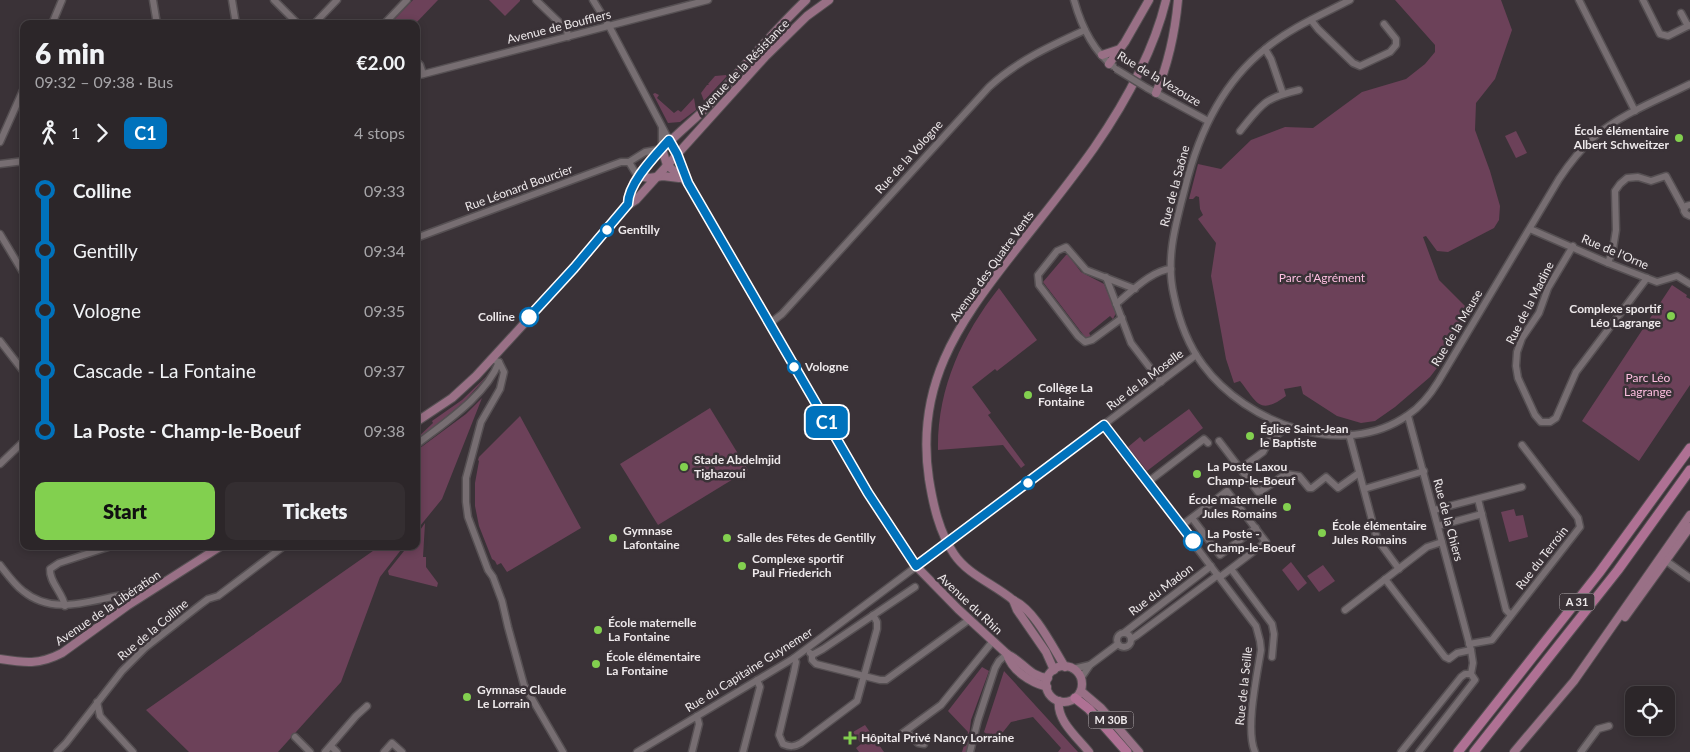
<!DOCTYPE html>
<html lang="en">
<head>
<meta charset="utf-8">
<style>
  body { margin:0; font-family:Lato,sans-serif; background:#342e31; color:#f1f3f6; height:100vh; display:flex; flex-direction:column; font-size:19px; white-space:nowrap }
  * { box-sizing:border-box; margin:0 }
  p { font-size:16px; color:#a6a5a8 }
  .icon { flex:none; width:28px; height:28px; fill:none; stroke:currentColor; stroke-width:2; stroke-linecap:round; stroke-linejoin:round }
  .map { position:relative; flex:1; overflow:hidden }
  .side { position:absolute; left:20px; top:20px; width:400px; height:530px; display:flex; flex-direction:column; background:#2c2629; border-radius:10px; box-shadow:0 2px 8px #0003,0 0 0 1px #484346 }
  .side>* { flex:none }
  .badge { padding:0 10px; border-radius:8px; font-size:18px; line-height:32px }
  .controls { position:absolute; left:1625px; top:686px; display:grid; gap:10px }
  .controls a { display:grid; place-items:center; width:50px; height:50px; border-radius:10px; background:#2c2629; box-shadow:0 2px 8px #0003,0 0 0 1px #484346; font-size:25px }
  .map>.badge { position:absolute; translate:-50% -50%; box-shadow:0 0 0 2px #fff }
  .legs { display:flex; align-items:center; gap:8px; height:55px; padding:0 15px; font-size:16px }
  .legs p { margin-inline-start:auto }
  .overview { display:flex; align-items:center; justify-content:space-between; height:85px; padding:0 15px }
  h1 { font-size:28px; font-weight:800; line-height:38px }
  .cta { display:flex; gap:10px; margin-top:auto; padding:10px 15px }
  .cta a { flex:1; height:58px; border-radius:10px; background:#82d04f; color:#111; font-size:20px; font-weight:800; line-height:58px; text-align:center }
  .cta a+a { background:#342e31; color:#f1f3f6 }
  ul { padding:0 15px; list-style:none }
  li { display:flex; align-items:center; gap:18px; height:60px; font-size:19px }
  li i { display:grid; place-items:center; width:8px; height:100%; margin:0 6px; background:currentColor }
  li i::after { content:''; width:12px; height:12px; margin:-6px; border:4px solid; border-radius:50%; background:#2c2629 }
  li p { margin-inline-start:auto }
  li:first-child i { background:linear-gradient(#0000 50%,currentColor 0) }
  li:last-child i { background:linear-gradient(currentColor 50%,#0000 0) }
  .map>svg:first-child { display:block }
  .green { fill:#6c4159 }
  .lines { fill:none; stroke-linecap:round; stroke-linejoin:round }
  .minor-casing { stroke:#565053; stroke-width:9 }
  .major-casing { stroke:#565053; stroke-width:10 }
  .highway-casing { stroke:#565053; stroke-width:11 }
  .minor { stroke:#776e72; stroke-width:6 }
  .major { stroke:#997086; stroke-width:8 }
  .highway { stroke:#af7194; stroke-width:9 }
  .minor-bridge-casing { stroke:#565053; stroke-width:9; stroke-linecap:butt }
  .minor-bridge { stroke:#776e72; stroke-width:6 }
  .line-1-casing { stroke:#fff; stroke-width:11 }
  .line-1 { stroke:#0072bc; stroke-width:8 }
  .poi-dot { fill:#82d04f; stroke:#3a3237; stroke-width:2 }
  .stop-1-dot { fill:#fff; stroke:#0072bc; stroke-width:2.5 }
  .labels { text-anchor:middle; stroke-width:5; stroke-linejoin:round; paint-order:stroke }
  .shield { fill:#3a3237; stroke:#b7b1b4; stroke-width:1 }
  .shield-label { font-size:11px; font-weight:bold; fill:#ede8ea }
  .street-label { font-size:12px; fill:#ede8ea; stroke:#3a3237 }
  .poi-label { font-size:12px; font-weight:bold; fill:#ede8ea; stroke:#3a3237; text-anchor:start }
  .stop-label { font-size:12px; font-weight:bold; fill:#ede8ea; stroke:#3a3237; text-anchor:start }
  .park-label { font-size:12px; fill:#febfe1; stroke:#3a3237 }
</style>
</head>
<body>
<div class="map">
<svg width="1690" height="752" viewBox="0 0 1690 752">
  <rect width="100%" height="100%" fill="#3a3237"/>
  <g class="green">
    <path d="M413,0h25l-23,24h-25z"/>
    <path d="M489,0h31v1l-15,15z"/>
    <path d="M1395,0h106l11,30 -17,49 -19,24 -1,27 15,41 10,35 -1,14 -5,8 -46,24 -11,-1 -11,-15 -3,1 16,43 31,31 -30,53 -10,13 -35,30 -20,14 -14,2 -24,-7 -34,-22 -2,-8 -17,3 2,7c-27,20 -29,6 -46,-15l-6,2 -8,-24 -15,-83 5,-33 -18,-24 5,-4 -3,-6 -1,-12 -3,-1 -3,3h-4l9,-35 23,5 30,-29 34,-13 28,1 49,-36 44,-13 19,-15 10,-12v-7z"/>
    <path d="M726,75l1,1 -23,25 -3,-8 6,-8h2l-1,-1 7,-8z"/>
    <path d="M655,93l4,2 -2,3 17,15 4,-3 3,2 13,-14 2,12 -16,12 -12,1 -15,-29z"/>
    <path d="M1516,131l11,22 -11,5 -11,-22z"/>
    <path d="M1066,255h2l13,17 23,12 12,29 -3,6 -3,-3 -21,17 2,4h-6l-42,-55z"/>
    <path d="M1672,285l15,10 -1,2 4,2v86l-51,76 -57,-40z"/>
    <path d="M999,288l38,52 -40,31 -2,-2 -23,18 19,26 -3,2 37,50 -4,3 -18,-23 -65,5c-1,-61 24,-115 61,-162z"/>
    <path d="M489,374l-25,28 -48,39v-2l17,-16 -1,-2 30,-21z"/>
    <path d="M482,398l-40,101 -26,32v-80l50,-37z"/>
    <path d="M710,408l38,62 -90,55 -38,-61z"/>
    <path d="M1189,409l14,19 -56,43 -19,-24 12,-10 4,5z"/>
    <path d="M520,416l61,112 -74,44 -6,-9 -4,2 -2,-4 -3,-2 -13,-33 -4,-20v-23l4,-22 -1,-1 1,-3z"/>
    <path d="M1514,509l2,7 7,-1 5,22 -19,5 -8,-30z"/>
    <path d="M425,523l-2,34h3v10l12,16 -1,4 -48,-12 -1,-4 20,-25h8v-10z"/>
    <path d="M380,546h24l-24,31 -39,105 -63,70h-89l-43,-42z"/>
    <path d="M1291,562l16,21 -9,8 -16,-21z"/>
    <path d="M1323,565l12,16 -16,11 -12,-16z"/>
    <path d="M982,667l7,4 -18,49 -4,32h-5l6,-20 -20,-21z"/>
    <path d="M1004,671l74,81h-20l3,-4 -28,-31 -22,5 -8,10 -11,6 -8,-6z"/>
    <path d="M865,725l19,27h-25l-3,-4 5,-4 -8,-12z"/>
  </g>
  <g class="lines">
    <defs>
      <g id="minor">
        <path d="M153,0l4,24"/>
        <path d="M232,0l4,24"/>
        <path d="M274,0l24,24"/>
        <path d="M536,0l31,30 1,7"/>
        <path d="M593,0l16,26 60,114"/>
        <path d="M1074,0c7,25 18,50 39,66"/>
        <path d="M1350,0c-29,15 -60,28 -85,49 -44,35 -67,86 -80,139 -9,35 -20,71 -11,108 5,24 14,49 29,69 43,58 140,96 205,50 12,-8 22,-20 30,-33l121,-203c10,-15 21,-29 35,-42 27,-23 64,-37 96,-53"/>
        <path d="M1579,0l56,111"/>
        <path d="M1643,0l17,34 8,2 22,-11"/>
        <path d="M1681,13l7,13"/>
        <path d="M1311,20l7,9 35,34 7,3 30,-14 6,-7v-6l-12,-15"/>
        <path d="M52,24l10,-24"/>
        <path d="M314,24l23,-24"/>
        <path d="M384,24l23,-24"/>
        <path d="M1265,49l6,10 12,35"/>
        <path d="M416,61l4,4 3,9"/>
        <path d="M416,76l292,-76"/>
        <path d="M1147,88l61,33"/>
        <path d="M1240,131c22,-27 24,-33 59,-41"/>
        <path d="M0,142l24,-54"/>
        <path d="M629,162l16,-10 17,-3v-21"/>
        <path d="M629,162l6,10 5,4"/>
        <path d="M0,164l24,-3"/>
        <path d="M1690,205l-4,1 -2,5 2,3 4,2"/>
        <path d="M1530,229l78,34 49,19 20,-6 13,8"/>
        <path d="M0,234l24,40"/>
        <path d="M416,238l205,-76h8"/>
        <path d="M1573,246l-25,42 -9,25 -17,25 -5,14 -1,14 2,12 17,37 6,7h9l6,-4 20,-46 71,-94"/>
        <path d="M1608,263l5,-14 3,-19 -1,-39 5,-7 7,-6 11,-1 13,4 15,-5 18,33"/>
        <path d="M1106,277l25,66 30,39"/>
        <path d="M1116,304c15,-12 36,-34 55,-35"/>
        <path d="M1122,318l-30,22 -7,2 -7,-6 -39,-51 -1,-10 19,-24 9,-4 20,23 49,19"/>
        <path d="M769,324l13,-10 207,-227c28,-26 61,-41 96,-57"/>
        <path d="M0,341l24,31"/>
        <path d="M491,359l8,3 5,10 -4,17 -19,33 -15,56v24l2,15 20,53 5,7 9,24 6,26 16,58 39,67"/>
        <path d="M1408,416l63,234 2,13 -2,11 4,6 -56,72"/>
        <path d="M1104,425l152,201 4,15 1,9c-4,25 -16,80 -6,102"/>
        <path d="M1349,434l28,105 22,30"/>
        <path d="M1219,441l39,51 3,-1 25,-17 13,2 10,12h3l14,-11 12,11 21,-15"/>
        <path d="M416,445c28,-22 70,-49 83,-83"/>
        <path d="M0,464l24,-23"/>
        <path d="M1240,469l23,-17 6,-11 16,-12 2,-3"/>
        <path d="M1148,482l56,-43 4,4"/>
        <path d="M1364,489l60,-18"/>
        <path d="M1478,499l28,111 5,5"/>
        <path d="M1434,510l88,-23"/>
        <path d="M1192,518l28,37 36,-27"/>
        <path d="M1181,526l46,-35 39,51 -46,35"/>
        <path d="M1438,526l44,-12"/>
        <path d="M963,531l233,-176"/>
        <path d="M1662,558l28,20"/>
        <path d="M0,565c7,9 14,19 23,26 33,27 71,7 107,3h3l4,6"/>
        <path d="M1231,569l41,55 2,10 -2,23"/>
        <path d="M1385,579l60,78 4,2 8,-6 14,-3"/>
        <path d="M65,606c-2,-13 -16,-24 -15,-37l9,-6 52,-17"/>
        <path d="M1345,610l82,-63 15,-5"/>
        <path d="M1125,632l86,-66"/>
        <circle cx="1124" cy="640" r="7"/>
        <path d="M1131,639l5,-3 82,-61"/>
        <path d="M1469,644l23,-4 88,-113 -2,-9 -56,-73"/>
        <path d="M810,653l2,2 11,-6 92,-62"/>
        <path d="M812,655v5l4,4 64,16h6l84,-61"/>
        <path d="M794,658l2,4 -2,10 -15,63 4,9c7,3 11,3 18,-1l56,-42 20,-72v-7l-4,-7"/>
        <path d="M1073,669l17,-4"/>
        <path d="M1081,678l9,-13 28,-21"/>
        <path d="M97,702l3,14 33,36"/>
        <path d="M906,731l12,12 6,1"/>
        <path d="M900,735l41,-30 52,-64"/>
        <path d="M295,737l15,15"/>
        <path d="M331,746l6,6"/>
        <path d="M57,752l9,-9 56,-72 23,-23 55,-43 8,-6 10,-3 66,-50"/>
        <path d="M325,752l31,-36 11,-10"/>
        <path d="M384,752l8,-9 10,9"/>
        <path d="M637,752l157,-94 131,-98"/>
        <path d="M692,752l7,-28 -2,-8"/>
        <path d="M743,752l17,-65 -3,-7"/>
        <path d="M970,752l8,-32 17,-52 4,-7 8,-7"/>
        <path d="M1401,752l60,-75 4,-3h6"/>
        <path d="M1581,752l17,-23 11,-3"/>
      </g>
      <g id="major">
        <path d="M1102,55l18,-6"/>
        <path d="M1109,64l16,-22 24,-42"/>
        <path d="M1156,93c13,-31 19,-60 22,-93"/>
        <path d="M669,140l8,14 11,29 180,310 48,73 42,43 49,45c17,8 21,22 41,24"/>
        <path d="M662,149l5,16 21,18"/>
        <path d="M640,176l9,2 14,-2 16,2"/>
        <path d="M628,204c1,-34 58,-75 80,-98 33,-35 63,-73 98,-106"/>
        <path d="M416,422l36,-24 24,-22 98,-107 51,-62 11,-7 129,-143 42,-41 22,-16"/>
        <path d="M1013,600l4,10 29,42 8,18"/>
        <path d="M1625,617l65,-90"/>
        <path d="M1007,654c5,17 23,28 40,33"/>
        <path d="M0,659c25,4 39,6 62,-6l65,-47 94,-60"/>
        <circle cx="1064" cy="684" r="18"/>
        <path d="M1065,667c-13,-21 -30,-57 -52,-67 -19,-16 -45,-25 -59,-46 -15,-22 -21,-50 -25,-75 -14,-93 28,-154 82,-223 28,-36 57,-71 83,-108 31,-45 59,-94 72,-148"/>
        <path d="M1081,691l20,17 38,44"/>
        <path d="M1059,701c-3,19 19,37 30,51"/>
        <path d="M1514,752l60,-71 116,-166"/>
      </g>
      <g id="highway">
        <path d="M1075,698l14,11 38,43"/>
        <path d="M1458,752l141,-179 91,-125"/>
        <path d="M1474,752l144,-182 72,-100"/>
      </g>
    </defs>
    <use href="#minor" class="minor-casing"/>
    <use href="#major" class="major-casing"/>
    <use href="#highway" class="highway-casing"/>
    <use href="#minor" class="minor"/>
    <use href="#major" class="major"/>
    <use href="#highway" class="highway"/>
    <defs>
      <g id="minor-bridge">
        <path d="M1116,69l31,19"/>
        <path d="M925,560l38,-29"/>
      </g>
    </defs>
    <use href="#minor-bridge" class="minor-bridge-casing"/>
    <use href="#minor-bridge" class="minor-bridge"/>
  </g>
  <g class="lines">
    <defs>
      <path id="line-1" d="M529,317l45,-49 54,-64c0,-21 27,-48 41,-64l8,14 11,29 180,310 48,73 188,-141 89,116"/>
    </defs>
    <use href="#line-1" class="line-1-casing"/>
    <use href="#line-1" class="line-1"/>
  </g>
  <g class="poi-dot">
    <circle cx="1679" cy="138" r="5"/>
    <circle cx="1671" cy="316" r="5"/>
    <circle cx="1028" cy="395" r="5"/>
    <circle cx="1250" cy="436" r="5"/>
    <circle cx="684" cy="467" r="5"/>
    <circle cx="1197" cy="474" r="5"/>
    <circle cx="1287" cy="507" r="5"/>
    <circle cx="1322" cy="533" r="5"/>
    <circle cx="613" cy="538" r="5"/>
    <circle cx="727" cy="538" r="5"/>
    <circle cx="742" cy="566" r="5"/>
    <circle cx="598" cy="630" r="5"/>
    <circle cx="596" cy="664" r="5"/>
    <circle cx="467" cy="697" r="5"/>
    <path d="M847.5 730.5h5v5h5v5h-5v5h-5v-5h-5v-5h5z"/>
  </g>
  <g class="stop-1-dot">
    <circle cx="607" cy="230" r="6"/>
    <circle cx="529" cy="317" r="9"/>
    <circle cx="794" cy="367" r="6"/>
    <circle cx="1028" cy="483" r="6"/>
    <circle cx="1193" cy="541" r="9"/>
  </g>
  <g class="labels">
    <g class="shield">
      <rect x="1559.5" y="593.5" width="35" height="17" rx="4"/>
      <rect x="1088.5" y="711.5" width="45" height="17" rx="4"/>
    </g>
    <g class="shield-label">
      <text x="1577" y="606">A 31</text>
      <text x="1111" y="724">M 30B</text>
    </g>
    <g class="street-label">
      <text transform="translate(559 27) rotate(-14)" y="4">Avenue de Boufflers</text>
      <text transform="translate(743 67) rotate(-46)" y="4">Avenue de la Résistance</text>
      <text transform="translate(1159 79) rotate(31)" y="4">Rue de la Vezouze</text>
      <text transform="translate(909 157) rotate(-48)" y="4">Rue de la Vologne</text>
      <text transform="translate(1175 186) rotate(-75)" y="4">Rue de la Saône</text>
      <text transform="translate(519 188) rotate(-20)" y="4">Rue Léonard Bourcier</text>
      <text transform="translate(1615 252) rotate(23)" y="4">Rue de l'Orne</text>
      <text transform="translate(992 266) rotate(-54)" y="4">Avenue des Quatre Vents</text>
      <text transform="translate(1530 303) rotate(-63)" y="4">Rue de la Madine</text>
      <text transform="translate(1457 328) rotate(-59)" y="4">Rue de la Meuse</text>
      <text transform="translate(1145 380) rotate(-37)" y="4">Rue de la Moselle</text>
      <text transform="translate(1448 520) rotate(75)" y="4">Rue de la Chiers</text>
      <text transform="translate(1542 558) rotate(-52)" y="4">Rue du Terroin</text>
      <text transform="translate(1161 590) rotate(-37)" y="4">Rue du Madon</text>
      <text transform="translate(970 604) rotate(43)" y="4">Avenue du Rhin</text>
      <text transform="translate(108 608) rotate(-34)" y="4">Avenue de la Libération</text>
      <text transform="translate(153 630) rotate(-40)" y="4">Rue de la Colline</text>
      <text transform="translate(749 670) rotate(-32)" y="4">Rue du Capitaine Guynemer</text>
      <text transform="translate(1244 686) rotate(-84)" y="4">Rue de la Seille</text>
    </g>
    <g class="poi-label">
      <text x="1669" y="135" text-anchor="end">École élémentaire<tspan x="1669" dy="14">Albert Schweitzer</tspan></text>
      <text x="1661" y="313" text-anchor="end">Complexe sportif<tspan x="1661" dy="14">Léo Lagrange</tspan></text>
      <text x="1038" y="392">Collège La<tspan x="1038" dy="14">Fontaine</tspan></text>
      <text x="1260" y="433">Église Saint-Jean<tspan x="1260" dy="14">le Baptiste</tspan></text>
      <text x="694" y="464">Stade Abdelmjid<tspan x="694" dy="14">Tighazoui</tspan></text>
      <text x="1207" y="471">La Poste Laxou<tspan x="1207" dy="14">Champ-le-Boeuf</tspan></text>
      <text x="1277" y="504" text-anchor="end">École maternelle<tspan x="1277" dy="14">Jules Romains</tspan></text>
      <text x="1332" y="530">École élémentaire<tspan x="1332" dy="14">Jules Romains</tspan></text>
      <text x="623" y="535">Gymnase<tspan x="623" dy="14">Lafontaine</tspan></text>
      <text x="737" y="542">Salle des Fêtes de Gentilly</text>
      <text x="752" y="563">Complexe sportif<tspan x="752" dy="14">Paul Friederich</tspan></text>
      <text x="608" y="627">École maternelle<tspan x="608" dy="14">La Fontaine</tspan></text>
      <text x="606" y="661">École élémentaire<tspan x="606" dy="14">La Fontaine</tspan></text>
      <text x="477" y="694">Gymnase Claude<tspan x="477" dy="14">Le Lorrain</tspan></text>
      <text x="861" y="742">Hôpital Privé Nancy Lorraine</text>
    </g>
    <g class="stop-label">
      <text x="618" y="234">Gentilly</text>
      <text x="515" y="321" text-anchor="end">Colline</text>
      <text x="805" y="371">Vologne</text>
      <text x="1207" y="538">La Poste -<tspan x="1207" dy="14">Champ-le-Boeuf</tspan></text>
    </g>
    <g class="park-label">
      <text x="1322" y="282">Parc d'Agrément</text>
      <text x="1648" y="382">Parc Léo<tspan x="1648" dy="14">Lagrange</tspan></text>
    </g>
  </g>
</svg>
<div class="controls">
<a><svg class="icon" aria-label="locate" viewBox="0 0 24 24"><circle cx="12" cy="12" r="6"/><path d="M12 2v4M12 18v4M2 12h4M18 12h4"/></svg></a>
</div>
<b class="badge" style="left:827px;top:422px;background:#0072bc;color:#fff">C1</b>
<section class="side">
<div class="overview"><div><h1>6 min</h1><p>09:32 – 09:38 · Bus</p></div><b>€2.00</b></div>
<div class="legs"><svg class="icon" aria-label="walk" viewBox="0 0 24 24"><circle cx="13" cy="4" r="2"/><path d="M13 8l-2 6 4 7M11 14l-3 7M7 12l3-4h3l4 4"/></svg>1<svg class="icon" aria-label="forward" viewBox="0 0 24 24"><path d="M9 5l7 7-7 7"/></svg><b class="badge" style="background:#0072bc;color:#fff">C1</b><p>4 stops</p></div>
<ul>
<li><i style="color:#0072bc"></i><b>Colline</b><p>09:33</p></li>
<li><i style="color:#0072bc"></i><span>Gentilly</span><p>09:34</p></li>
<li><i style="color:#0072bc"></i><span>Vologne</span><p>09:35</p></li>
<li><i style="color:#0072bc"></i><span>Cascade - La Fontaine</span><p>09:37</p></li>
<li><i style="color:#0072bc"></i><b>La Poste - Champ-le-Boeuf</b><p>09:38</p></li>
</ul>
<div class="cta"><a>Start</a><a>Tickets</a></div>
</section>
</div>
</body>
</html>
